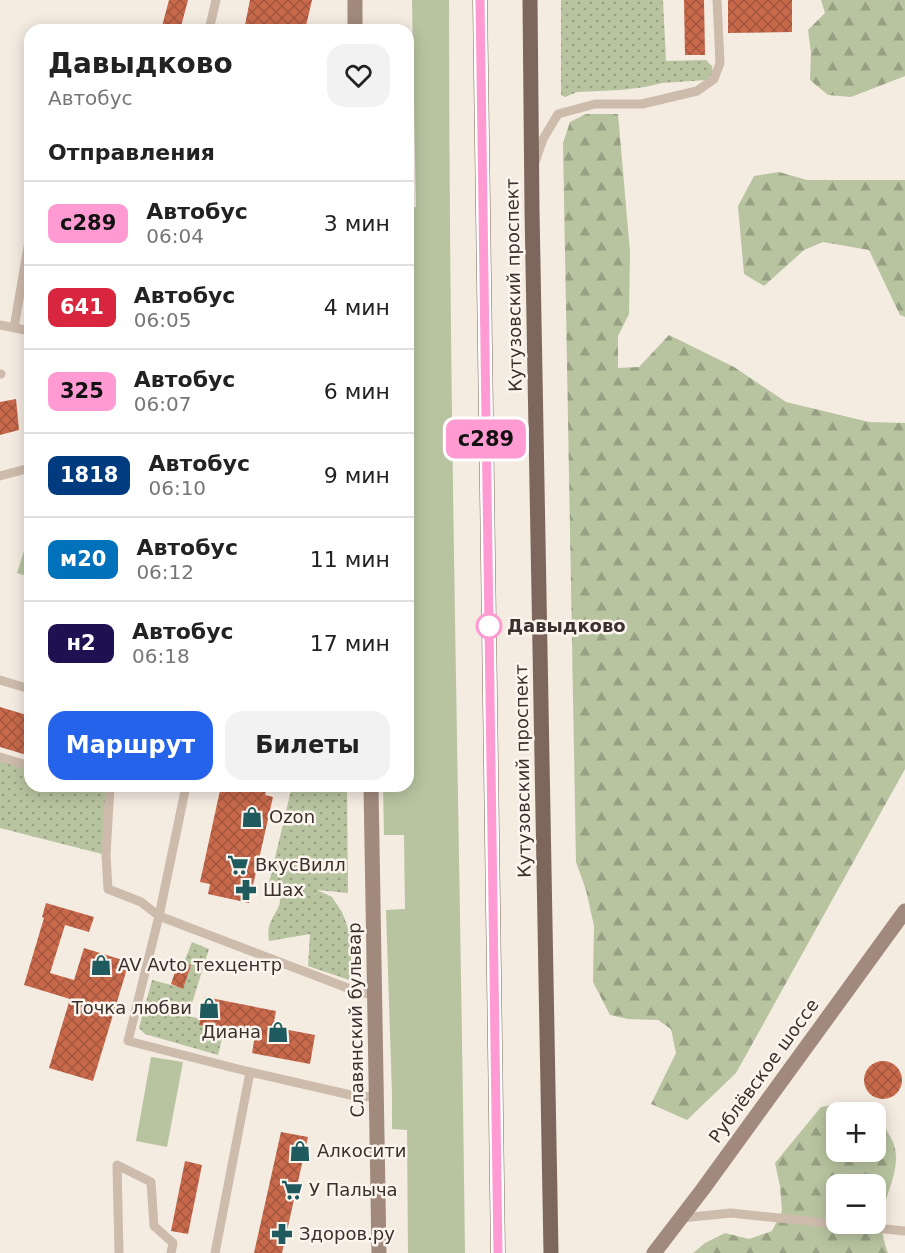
<!DOCTYPE html>
<html lang="ru">
<head>
<meta charset="utf-8">
<style>
  body { margin:0; font-family:"DejaVu Sans",sans-serif; background:#f2f2f2; color:#222; height:100vh; display:flex; flex-direction:column; font-size:22px; white-space:nowrap }
  * { box-sizing:border-box; margin:0 }
  p { font-size:20px; color:#767676 }
  .icon { flex:none; width:33px; height:33px; fill:none; stroke:currentColor; stroke-width:2; stroke-linecap:round; stroke-linejoin:round }
  .map { position:relative; flex:1; overflow:hidden }
  .details { position:absolute; left:24px; top:24px; width:390px; height:768px; display:flex; flex-direction:column; background:#fff; border-radius:18px; box-shadow:0 3px 15px #0003 }
  .details>* { flex:none }
  .badge { padding:0 12px; border-radius:9px; font-size:21px; line-height:39px }
  .tools { position:absolute; left:826px; top:1102px; display:grid; gap:12px }
  .tools a { display:grid; place-items:center; width:60px; height:60px; border-radius:12px; background:#fff; box-shadow:0 3px 15px #0003; font-size:30px }
  .map>.badge { position:absolute; translate:-50% -50%; box-shadow:0 0 0 3px #fff }
  h2 { padding:0 24px; font-size:22px; line-height:54px }
  .round { display:grid; place-items:center; flex:none; width:63px; height:63px; border-radius:18px; background:#f2f2f2 }
  .head { display:flex; align-items:center; justify-content:space-between; height:102px; padding:0 24px }
  h1 { font-size:28px; font-weight:800; line-height:45px }
  .action { display:flex; gap:12px; margin-top:auto; padding:12px 24px }
  .action a { flex:1; height:69px; border-radius:18px; background:#2563eb; color:#fff; font-size:24px; font-weight:800; line-height:69px; text-align:center }
  .action a+a { background:#f2f2f2; color:#222 }
  ul { padding:0; list-style:none }
  li { display:flex; align-items:center; gap:18px; height:84px; padding:0 24px; border-top:2px solid #e0e0e0 }
  li div { flex:1 }
  li b { display:block; font-size:22px }
  li em { font-style:normal }
  li .badge { min-width:66px; font-weight:700; text-align:center }
  .map>svg:first-child { display:block }
  .grass { fill:url(#grass-dots) }
  .forest { fill:url(#forest-firs); fill-rule:evenodd }
  .park { fill:#b8c4a0 }
  .building { fill:url(#building-cross-hatch) }
  .lines { fill:none; stroke-linecap:round; stroke-linejoin:round }
  .lane { stroke:#cdbbac; stroke-width:9 }
  .secondary { stroke:#a18a7d; stroke-width:15 }
  .primary { stroke:#7d675c; stroke-width:15 }
  .line-casing { stroke:#fff; stroke-width:14 }
  .line { stroke:#ff9ad2; stroke-width:9 }
  .stop-dot { fill:#fff; stroke:#ff9ad2; stroke-width:3 }
  .labels { text-anchor:middle; stroke-width:5; stroke-linejoin:round; paint-order:stroke }
  .street-label { font-size:18px; fill:#3b302b; stroke:#fbf5ee }
  .stop-label { font-size:18px; font-weight:bold; fill:#3b302b; stroke:#fbf5ee; text-anchor:start }
  .poi-label { font-size:18px; fill:#3b302b; stroke:#fbf5ee; text-anchor:start }
</style>
</head>
<body>
<div class="map">
<svg width="905" height="1253" viewBox="0 0 905 1253">
  <defs>
    <pattern id="grass-dots" width="8" height="8" patternUnits="userSpaceOnUse" patternTransform="scale(1.5)"><rect width="8" height="8" fill="#b8c4a0"/><path d="M2 2h.1M6 6h.1" fill="none" stroke="#97a083" stroke-width="1.8" stroke-linecap="round"/></pattern>
    <pattern id="forest-firs" width="22" height="20" patternUnits="userSpaceOnUse" patternTransform="scale(1.5)"><rect width="22" height="20" fill="#b8c4a0"/><path d="M5 1l3.5 6h-7zM16 11l3.5 6h-7z" fill="#97a083"/></pattern>
    <pattern id="building-cross-hatch" width="8" height="8" patternUnits="userSpaceOnUse" patternTransform="scale(1.5)"><rect width="8" height="8" fill="#c8694b"/><path d="M0 0l8 8M0 8l8-8" fill="none" stroke="#a4573f"/></pattern>
  </defs>
  <rect width="100%" height="100%" fill="#f4ebe1"/>
  <g class="grass">
    <path d="M561,0h102l3,61 40,-1 6,6 1,7 -6,7 -45,3 -17,4 -24,3 -44,2 -12,5 -4,-2z"/>
    <path d="M0,757l30,9v20h67l13,4 -4,65 -106,-27z"/>
    <path d="M292,786h55l1,107 -31,-3 15,7 10,15 8,21 2,48 -44,-15 2,-32 -41,7c-1,-7 -1,-14 2,-20 7,-15 18,-23 -3,-34z"/>
    <path d="M192,942l17,7 -21,67 13,3 23,11 -6,25 -73,-21 -6,-6 13,-48 31,8 8,-23 -7,-3z"/>
  </g>
  <g class="forest">
    <path d="M821,0h84v76l-54,21 -23,-2 -18,-15 1,-27 -3,-23 17,-17z"/>
    <path d="M586,114h32l12,138 -1,62 -11,22v32l21,-1 30,-32 65,32 52,35 83,20 36,1v346l-169,304 -49,47 -36,-16 25,-51 -5,-24 -13,-9 -30,-1 -18,-4 -17,-33 1,-56 -8,-36 -10,-28 -13,-719 7,-21z"/>
    <path d="M779,172l28,8h98v137l-5,-2 -31,-65 -46,-8 -19,8 -40,36 -20,-12 -6,-68 16,-30z"/>
    <path d="M843,1103l22,10h-28v39h39v-32c9,6 10,9 15,18 14,25 -5,52 -9,78 -2,11 2,26 6,37h-195l12,-10 20,-10 24,6 23,-8 10,-20 -2,-25 -5,-23 46,-56zM837,1185h39v39h-39z"/>
  </g>
  <g class="park">
    <path d="M412,0h37c0,418 11,835 16,1253h-57l-1,-123 -15,-1v-35l-6,-184 19,-1 -1,-74h-20l-1,-49h25v-578l8,-1z"/>
    <path d="M24,551l6,2v24l-13,-4z"/>
    <path d="M151,1057l32,5 -16,85 -31,-6z"/>
  </g>
  <g class="building">
    <path d="M169,0h19l-8,30h-19z"/>
    <path d="M250,0h62l-7,30h-61z"/>
    <path d="M684,0h20l1,55h-20z"/>
    <path d="M728,0h64v32l-64,1z"/>
    <path d="M16,399l3,31 -19,5v-33z"/>
    <path d="M0,707l30,9v40l-30,-9z"/>
    <path d="M221,786h46l-2,9 8,2 -24,106 -41,-9 2,-10 -10,-2z"/>
    <path d="M46,903l48,14 -5,15 -24,-7 -15,48 24,7 10,-32 45,14 -36,119 -44,-13 21,-69 -46,-14 20,-67 -2,-1z"/>
    <path d="M179,960l12,5 -8,24 -12,-5z"/>
    <path d="M205,997l71,14 -3,16 42,8 -5,29 -58,-11 3,-17 -56,-11z"/>
    <circle cx="883" cy="1080" r="19"/>
    <path d="M281,1132l27,5 -26,116h-28z"/>
    <path d="M185,1161l17,4 -14,69 -17,-3z"/>
  </g>
  <g class="lines">
    <g class="lane">
      <path d="M209,30l7,-30"/>
      <path d="M535,162l8,-23 15,-25 37,-10h47l55,-13 17,-12 6,-16 -3,-63"/>
      <path d="M0,325l30,6"/>
      <path d="M14,328l15,-87"/>
      <path d="M0,374h1"/>
      <path d="M0,476l30,-8"/>
      <path d="M0,680l30,9"/>
      <path d="M0,757l30,9"/>
      <path d="M97,786l13,4"/>
      <path d="M110,786l-4,69 2,34 33,13 18,14 -31,125 122,31 105,24 22,1"/>
      <path d="M186,786l-27,130 194,74 22,6"/>
      <path d="M681,1218l50,-5 174,18"/>
      <path d="M119,1253l-2,-88 34,17 3,44 19,17 -2,10"/>
      <path d="M215,1253l35,-181"/>
    </g>
    <g class="secondary">
      <path d="M355,0v30"/>
      <path d="M371,786l8,467"/>
      <path d="M654,1253l49,-64 202,-278"/>
    </g>
    <g class="primary">
      <path d="M480,0l18,1253"/>
      <path d="M530,0l2,210 19,1043"/>
    </g>
  </g>
  <g class="lines">
    <defs>
      <path id="line" d="M480,0l18,1253"/>
    </defs>
    <use href="#line" class="line-casing"/>
    <use href="#line" class="line"/>
  </g>
  <defs>
    <symbol id="shop-bare" viewBox="-9 -9 18 18"><path d="M-5-2.5h2.3a2.7 3.5 0 0 1 5.4 0H5L5.5 6h-11ZM-1.5-2.5h3a1.5 2.3 0 0 0-3 0Z" fill="#1f5a5e" stroke="#fbf5ee" stroke-width="2.5" paint-order="stroke"/></symbol>
    <symbol id="supermarket-bare" viewBox="-9 -9 18 18"><path d="M-6-5.5h2.5l.6 2H6L4.5 2H-2.5L-4.4-4H-6ZM-1.5 3.2a1.3 1.3 0 1 0 .1 0ZM3 3.2a1.3 1.3 0 1 0 .1 0Z" fill="#1f5a5e" stroke="#fbf5ee" stroke-width="2.5" paint-order="stroke"/></symbol>
    <symbol id="pharmacy-bare" viewBox="-9 -9 18 18"><path d="M-2-6h4v4h4v4h-4v4h-4v-4h-4v-4h4Z" fill="#1f5a5e" stroke="#fbf5ee" stroke-width="2.5" paint-order="stroke"/></symbol>
  </defs>
  <g fill-rule="evenodd">
    <use href="#shop-bare" x="237" y="802" width="30" height="30"/>
    <use href="#supermarket-bare" x="223" y="850" width="30" height="30"/>
    <use href="#pharmacy-bare" x="231" y="875" width="30" height="30"/>
    <use href="#shop-bare" x="86" y="950" width="30" height="30"/>
    <use href="#shop-bare" x="194" y="993" width="30" height="30"/>
    <use href="#shop-bare" x="263" y="1017" width="30" height="30"/>
    <use href="#shop-bare" x="285" y="1136" width="30" height="30"/>
    <use href="#supermarket-bare" x="277" y="1175" width="30" height="30"/>
    <use href="#pharmacy-bare" x="267" y="1219" width="30" height="30"/>
  </g>
  <circle class="stop-dot" cx="489" cy="626" r="12"/>
  <g class="labels">
    <g class="street-label">
      <text transform="translate(514 285) rotate(-91)" y="6">Кутузовский проспект</text>
      <text transform="translate(523 771) rotate(-91)" y="6">Кутузовский проспект</text>
      <text transform="translate(356 1020) rotate(-91)" y="6">Славянский бульвар</text>
      <text transform="translate(764 1071) rotate(-54)" y="6">Рублёвское шоссе</text>
    </g>
    <g class="stop-label">
      <text x="507" y="632">Давыдково</text>
    </g>
    <g class="poi-label">
      <text x="269" y="823">Ozon</text>
      <text x="255" y="871">ВкусВилл</text>
      <text x="263" y="896">Шах</text>
      <text x="118" y="971">AV Avto техцентр</text>
      <text x="192" y="1014" text-anchor="end">Точка любви</text>
      <text x="261" y="1038" text-anchor="end">Диана</text>
      <text x="317" y="1157">Алкосити</text>
      <text x="309" y="1196">У Палыча</text>
      <text x="299" y="1240">Здоров.ру</text>
    </g>
  </g>
</svg>
<div class="tools">
<a>+</a>
<a>−</a>
</div>
<b class="badge" style="left:486px;top:439px;background:#ff9ad2;color:#111">с289</b>
<section class="details">
<div class="head"><div><h1>Давыдково</h1><p>Автобус</p></div><a class="round"><svg class="icon" aria-label="heart" viewBox="0 0 24 24"><path d="M12 20l-8-8c-3-5 5-10 8-4 3-6 11-1 8 4z"/></svg></a></div>
<h2>Отправления</h2>
<ul>
<li><span class="badge" style="background:#ff9ad2;color:#111">с289</span><div><b>Автобус</b><p>06:04</p></div><em>3 мин</em></li>
<li><span class="badge" style="background:#d7263d;color:#fff">641</span><div><b>Автобус</b><p>06:05</p></div><em>4 мин</em></li>
<li><span class="badge" style="background:#ff9ad2;color:#111">325</span><div><b>Автобус</b><p>06:07</p></div><em>6 мин</em></li>
<li><span class="badge" style="background:#003b80;color:#fff">1818</span><div><b>Автобус</b><p>06:10</p></div><em>9 мин</em></li>
<li><span class="badge" style="background:#0072bc;color:#fff">м20</span><div><b>Автобус</b><p>06:12</p></div><em>11 мин</em></li>
<li><span class="badge" style="background:#1f1051;color:#fff">н2</span><div><b>Автобус</b><p>06:18</p></div><em>17 мин</em></li>
</ul>
<div class="action"><a>Маршрут</a><a>Билеты</a></div>
</section>
</div>
</body>
</html>
